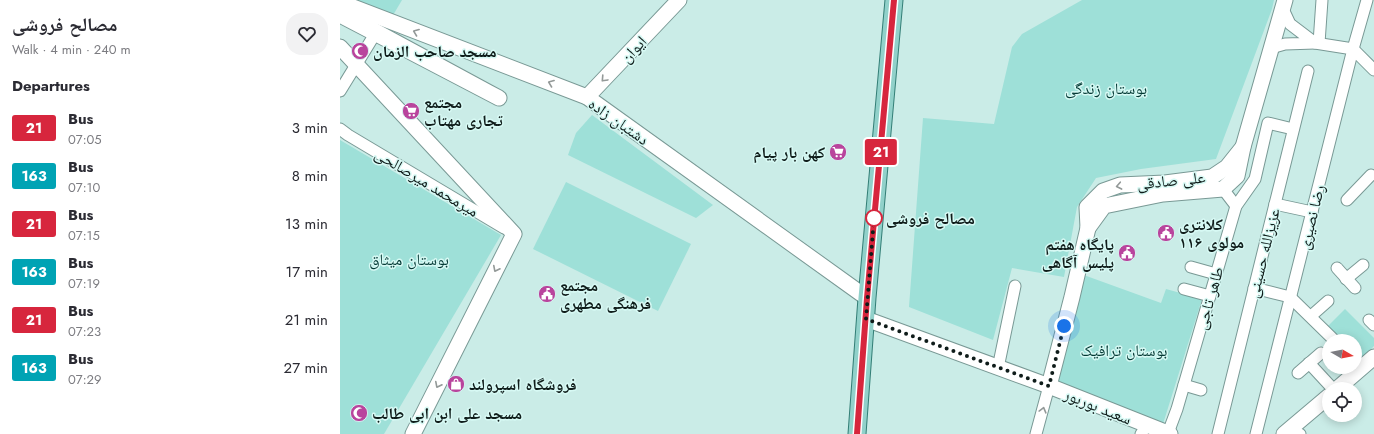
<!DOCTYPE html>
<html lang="en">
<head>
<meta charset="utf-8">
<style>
  body { margin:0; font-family:Jost,"Noto Naskh Arabic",sans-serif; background:#f2f2f3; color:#2b2b33; height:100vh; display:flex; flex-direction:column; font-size:15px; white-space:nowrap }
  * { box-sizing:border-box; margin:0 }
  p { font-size:13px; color:#7c7c81 }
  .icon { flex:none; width:22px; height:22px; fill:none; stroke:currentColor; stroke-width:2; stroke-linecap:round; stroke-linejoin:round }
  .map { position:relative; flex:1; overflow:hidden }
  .panel { display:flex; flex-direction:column; background:#fff; width:340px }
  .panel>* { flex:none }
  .badge { padding:0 8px; border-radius:3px; font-size:14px; line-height:26px }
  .needle { width:26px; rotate:99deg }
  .controls { position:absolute; left:982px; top:334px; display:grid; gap:8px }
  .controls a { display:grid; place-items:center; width:40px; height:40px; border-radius:50%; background:#fff; box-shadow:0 2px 10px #0003; font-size:20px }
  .you { position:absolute; width:20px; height:20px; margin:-10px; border:3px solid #fff; border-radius:50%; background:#1a73e8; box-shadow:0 0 0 6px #1a73e833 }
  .map>.badge { position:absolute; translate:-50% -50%; box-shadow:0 0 0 2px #fff }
  h2 { padding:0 12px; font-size:15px; line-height:36px }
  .round { display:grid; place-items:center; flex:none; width:42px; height:42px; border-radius:16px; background:#f2f2f3 }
  .head { display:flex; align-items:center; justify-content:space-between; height:68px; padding:0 12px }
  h1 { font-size:19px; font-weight:700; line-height:30px }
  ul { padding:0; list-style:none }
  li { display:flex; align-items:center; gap:12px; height:48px; padding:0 12px }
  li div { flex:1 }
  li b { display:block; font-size:15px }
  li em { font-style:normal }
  li .badge { min-width:44px; font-weight:700; text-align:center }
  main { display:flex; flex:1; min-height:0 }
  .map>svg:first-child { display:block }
  .green { fill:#9ee0d8 }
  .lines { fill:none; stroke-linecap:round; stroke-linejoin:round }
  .street-casing { stroke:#799995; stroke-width:13 }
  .secondary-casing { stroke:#799995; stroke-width:17 }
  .primary-casing { stroke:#337e76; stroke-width:19 }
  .street { stroke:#fff; stroke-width:11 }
  .secondary { stroke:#fff; stroke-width:15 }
  .primary { stroke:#91d1ca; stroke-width:17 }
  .oneway { stroke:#939998 }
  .line-casing { stroke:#fff; stroke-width:9 }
  .line { stroke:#d7263d; stroke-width:6 }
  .walk { stroke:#0f1c1a; stroke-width:4; stroke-dasharray:0 7.2 }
  .stop-dot { fill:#fff; stroke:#d7263d; stroke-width:2 }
  .labels { text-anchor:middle; stroke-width:3; stroke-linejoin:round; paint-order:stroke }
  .street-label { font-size:16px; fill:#0f1c1a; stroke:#d7f9f4 }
  .poi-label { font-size:16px; font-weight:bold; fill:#0f1c1a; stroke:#d7f9f4; text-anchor:start }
  .park-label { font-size:16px; fill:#033934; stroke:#d7f9f4 }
  .stop-label { font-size:16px; font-weight:bold; fill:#0f1c1a; stroke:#d7f9f4; text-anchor:start }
</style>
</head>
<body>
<main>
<section class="panel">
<div class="head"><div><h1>مصالح فروشی</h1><p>Walk · 4 min · 240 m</p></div><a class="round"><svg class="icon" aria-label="heart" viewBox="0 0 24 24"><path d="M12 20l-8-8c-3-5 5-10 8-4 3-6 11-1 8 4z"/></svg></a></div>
<h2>Departures</h2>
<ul>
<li><span class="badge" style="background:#d7263d;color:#fff">21</span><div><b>Bus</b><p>07:05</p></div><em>3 min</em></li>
<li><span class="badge" style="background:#00a3b4;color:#fff">163</span><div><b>Bus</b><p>07:10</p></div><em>8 min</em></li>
<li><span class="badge" style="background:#d7263d;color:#fff">21</span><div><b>Bus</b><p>07:15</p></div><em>13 min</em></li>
<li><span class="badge" style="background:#00a3b4;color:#fff">163</span><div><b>Bus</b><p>07:19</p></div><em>17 min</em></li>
<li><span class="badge" style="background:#d7263d;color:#fff">21</span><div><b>Bus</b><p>07:23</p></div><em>21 min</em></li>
<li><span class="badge" style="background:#00a3b4;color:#fff">163</span><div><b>Bus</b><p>07:29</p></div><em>27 min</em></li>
</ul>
</section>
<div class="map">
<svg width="1034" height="434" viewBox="0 0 1034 434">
  <rect width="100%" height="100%" fill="#caece7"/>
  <g class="green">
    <path d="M0,0h62l-16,27z"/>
    <path d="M742,0h192l-2,9 -56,150 -75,10 -45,9 -19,29 -13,70 -52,-9 -19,72 -84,-33 14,-189 71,6 18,-77 10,-13z"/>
    <path d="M252,115l121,90 -17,13 -128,-63 8,-22z"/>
    <path d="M0,140l161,95 -117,199h-44z"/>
    <path d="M226,182l125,62 -33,67 -125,-62z"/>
    <path d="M741,274l80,29 5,-14 36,10 -39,125 -109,-40z"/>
    <path d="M1005,309l29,29v8l-13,13 -6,-6v-12h-13l-14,-15z"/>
  </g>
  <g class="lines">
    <defs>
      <g id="street">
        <path d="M975,43l38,6 21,21"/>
        <path d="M979,43l3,-43"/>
        <path d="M931,48l14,-4 30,-1 -25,-19 -7,-15"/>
        <path d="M0,91l35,-57"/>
        <path d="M0,129l8,6 156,93"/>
        <path d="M883,189l13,17"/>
        <path d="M1007,200l24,-25"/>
        <path d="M935,204l37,8"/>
        <path d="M851,267l25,7"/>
        <path d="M997,268l18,20"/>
        <path d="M1006,279l17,-14"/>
        <path d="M914,288l36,9 45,44"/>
        <path d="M844,289l26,7"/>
        <path d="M971,316l17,-15"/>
        <path d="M1029,320l5,5"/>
        <path d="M969,363l24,26"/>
        <path d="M658,368l17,-82"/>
        <path d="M958,373l23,-20"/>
        <path d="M844,385l17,5"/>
        <path d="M948,431l12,3"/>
        <path d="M828,433l9,-24 59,-203 19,-27 13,-56 25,6"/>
        <path d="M696,434l13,-48"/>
        <path d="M801,434l6,-9"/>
        <path d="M878,434l90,-363"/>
        <path d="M916,434l97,-385 14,-49"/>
      </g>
      <g id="secondary">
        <path d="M0,2l247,95 280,201"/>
        <path d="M0,12l159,86 -159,-83"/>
        <path d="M0,47l174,187 -101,200"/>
        <path d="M247,97l92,-97"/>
        <path d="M748,228l16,-22 59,-12 60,-5 14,-13 6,-29 42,-147"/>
        <path d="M526,319l183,67 121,48"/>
        <path d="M709,386l23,-89 16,-69 -1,-21 16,-16 17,-6 45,-2 47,-6 15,-10 16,-20"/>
        <path d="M997,389l37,-32"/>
        <path d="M944,434l45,-38"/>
      </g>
      <path id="primary" d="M517,434l10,-136 27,-298"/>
    </defs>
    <use href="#street" class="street-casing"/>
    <use href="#secondary" class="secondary-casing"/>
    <use href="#primary" class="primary-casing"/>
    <use href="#street" class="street"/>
    <use href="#secondary" class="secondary"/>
    <use href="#primary" class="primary"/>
  </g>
  <defs><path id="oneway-chevron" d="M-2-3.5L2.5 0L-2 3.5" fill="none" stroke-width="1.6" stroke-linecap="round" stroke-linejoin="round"/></defs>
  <g class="oneway">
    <use href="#oneway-chevron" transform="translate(76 32) rotate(-159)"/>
    <use href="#oneway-chevron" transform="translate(264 79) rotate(133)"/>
    <use href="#oneway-chevron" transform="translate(211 83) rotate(-159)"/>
    <use href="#oneway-chevron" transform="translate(779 186) rotate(169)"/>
    <use href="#oneway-chevron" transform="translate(156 269) rotate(117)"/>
    <use href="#oneway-chevron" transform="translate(98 385) rotate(117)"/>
    <use href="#oneway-chevron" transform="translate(703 410) rotate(-75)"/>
  </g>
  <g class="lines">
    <defs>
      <path id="line" d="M517,434l10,-136 27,-298"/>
    </defs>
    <use href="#line" class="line-casing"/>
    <use href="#line" class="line"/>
    <path class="walk" d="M534,218l-8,101 183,67 15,-60"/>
  </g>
  <defs>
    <symbol id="mosque-disc" viewBox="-11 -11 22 22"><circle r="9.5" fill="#b9449d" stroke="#d7f9f4"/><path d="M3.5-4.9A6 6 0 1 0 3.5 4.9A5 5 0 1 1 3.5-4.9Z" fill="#fff"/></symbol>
    <symbol id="supermarket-disc" viewBox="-11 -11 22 22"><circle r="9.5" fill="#b9449d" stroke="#d7f9f4"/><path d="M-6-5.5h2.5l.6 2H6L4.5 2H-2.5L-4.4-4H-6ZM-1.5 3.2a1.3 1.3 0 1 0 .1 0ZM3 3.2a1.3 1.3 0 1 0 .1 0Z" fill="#fff"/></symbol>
    <symbol id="civic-disc" viewBox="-11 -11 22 22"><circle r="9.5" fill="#b9449d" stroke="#d7f9f4"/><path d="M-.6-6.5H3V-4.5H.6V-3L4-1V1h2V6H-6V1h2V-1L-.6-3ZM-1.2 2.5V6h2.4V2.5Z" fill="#fff"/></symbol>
    <symbol id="shop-disc" viewBox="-11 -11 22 22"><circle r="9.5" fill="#b9449d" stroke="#d7f9f4"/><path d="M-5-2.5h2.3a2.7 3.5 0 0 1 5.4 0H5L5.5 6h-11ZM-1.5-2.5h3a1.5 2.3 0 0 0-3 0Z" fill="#fff"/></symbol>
  </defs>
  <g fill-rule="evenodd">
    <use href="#mosque-disc" x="10" y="41" width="20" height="20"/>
    <use href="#supermarket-disc" x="61" y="101" width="20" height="20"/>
    <use href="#supermarket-disc" x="488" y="142" width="20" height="20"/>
    <use href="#civic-disc" x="816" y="223" width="20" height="20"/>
    <use href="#civic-disc" x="777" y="243" width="20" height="20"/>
    <use href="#civic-disc" x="197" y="284" width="20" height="20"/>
    <use href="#shop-disc" x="106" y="374" width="20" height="20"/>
    <use href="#mosque-disc" x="9" y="403" width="20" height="20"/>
  </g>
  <circle class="stop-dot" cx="534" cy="218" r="8"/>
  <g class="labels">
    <g class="street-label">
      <text transform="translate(293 49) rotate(-47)" y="6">ایوان</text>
      <text transform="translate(279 121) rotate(35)" y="6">دشتبان زاده</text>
      <text transform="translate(831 180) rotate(-6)" y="6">علی صادقی</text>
      <text transform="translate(87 182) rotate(31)" y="6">میرمحمد میرصالحی</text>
      <text transform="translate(971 217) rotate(-76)" y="6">رضا نصیری</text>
      <text transform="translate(923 253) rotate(-76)" y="6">عزیزالله حسینی</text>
      <text transform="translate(869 298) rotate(-74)" y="6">طاهر تاجی</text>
      <text transform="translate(758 406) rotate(22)" y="6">سعید بوربور</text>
    </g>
    <g class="poi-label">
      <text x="33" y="57">مسجد صاحب الزمان</text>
      <text x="84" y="108">مجتمع<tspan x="84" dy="18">تجاری مهتاب</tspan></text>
      <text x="485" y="158" text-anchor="end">کهن بار پیام</text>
      <text x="839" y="230">کلانتری<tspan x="839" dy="18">۱۱۶ مولوی</tspan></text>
      <text x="774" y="250" text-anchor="end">پایگاه هفتم<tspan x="774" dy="18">پلیس آگاهی</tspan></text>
      <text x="220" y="291">مجتمع<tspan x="220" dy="18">فرهنگی مطهری</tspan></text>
      <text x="129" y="390">فروشگاه اسپرولند</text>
      <text x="32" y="419">مسجد علی ابن ابی طالب</text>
    </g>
    <g class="park-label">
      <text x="766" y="94">بوستان زندگی</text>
      <text x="69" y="265">بوستان میثاق</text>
      <text x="784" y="356">بوستان ترافیک</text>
    </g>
    <g class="stop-label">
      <text x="546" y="224">مصالح فروشی</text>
    </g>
  </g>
</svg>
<div class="controls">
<a><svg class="needle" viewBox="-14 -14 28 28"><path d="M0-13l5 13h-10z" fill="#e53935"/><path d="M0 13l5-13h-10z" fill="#7c7c81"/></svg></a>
<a><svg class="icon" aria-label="locate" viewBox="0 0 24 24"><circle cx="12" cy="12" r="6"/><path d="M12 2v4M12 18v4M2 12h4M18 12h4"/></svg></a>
</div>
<div class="you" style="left:724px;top:326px"></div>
<b class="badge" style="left:541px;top:152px;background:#d7263d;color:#fff">21</b>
</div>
</main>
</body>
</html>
